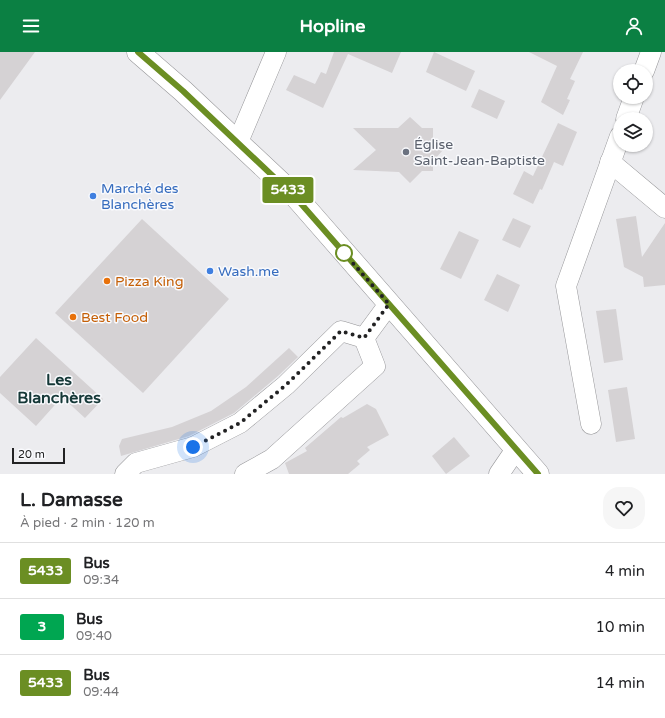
<!DOCTYPE html>
<html lang="fr">
<head>
<meta charset="utf-8">
<style>
  body { margin:0; font-family:"Varela Round",sans-serif; background:#f6f6f6; color:#202124; height:100vh; display:flex; flex-direction:column; font-size:15px; white-space:nowrap }
  * { box-sizing:border-box; margin:0 }
  p { font-size:13px; color:#757577 }
  .icon { flex:none; width:22px; height:22px; fill:none; stroke:currentColor; stroke-width:2; stroke-linecap:round; stroke-linejoin:round }
  .map { position:relative; height:422px; overflow:hidden }
  .sheet { display:flex; flex-direction:column; background:#fff; flex:1 }
  .sheet>* { flex:none }
  .badge { padding:0 8px; border-radius:3px; font-size:14px; line-height:26px }
  .controls { position:absolute; left:613px; top:12px; display:grid; gap:8px }
  .controls a { display:grid; place-items:center; width:40px; height:40px; border-radius:50%; background:#fff; box-shadow:0 1px 3px #0004; font-size:20px }
  .scale { position:absolute; left:12px; bottom:10px; width:53px; box-sizing:border-box; padding-left:4px; border:2px solid #222223; border-top:0; font-size:11px; line-height:14px; white-space:nowrap; color:#222223; -webkit-text-stroke:3px #f9fafd; paint-order:stroke }
  .you { position:absolute; width:20px; height:20px; margin:-10px; border:3px solid #fff; border-radius:50%; background:#1a73e8; box-shadow:0 0 0 6px #1a73e833 }
  .map>.badge { position:absolute; translate:-50% -50%; box-shadow:0 0 0 2px #fff }
  .round { display:grid; place-items:center; flex:none; width:42px; height:42px; border-radius:16px; background:#f6f6f6 }
  .headline { display:flex; align-items:center; justify-content:space-between; height:68px; padding:0 20px }
  h1 { font-size:19px; font-weight:800; line-height:30px }
  ul { padding:0; list-style:none }
  li { display:flex; align-items:center; gap:12px; height:56px; padding:0 20px; border-top:1px solid #e0e0e0 }
  li div { flex:1 }
  li b { display:block; font-size:15px }
  li em { font-style:normal }
  li .badge { min-width:44px; font-weight:700; text-align:center }
  header { display:flex; justify-content:space-between; align-items:center; height:52px; padding:0 20px; background:#0b8043; color:#fff; font-size:18px; font-weight:800 }
  .map>svg:first-child { display:block }
  .building { fill:#d5d2d4 }
  .lines { fill:none; stroke-linecap:round; stroke-linejoin:round }
  .street-casing { stroke:#959598; stroke-width:21 }
  .secondary-casing { stroke:#959598; stroke-width:23 }
  .street { stroke:#fff; stroke-width:20 }
  .secondary { stroke:#fff; stroke-width:22 }
  .line-casing { stroke:#fff; stroke-width:9 }
  .line { stroke:#6b8e23; stroke-width:6 }
  .walk { stroke:#222223; stroke-width:4; stroke-dasharray:0 7.2 }
  .worship-dot { fill:#6b7280; stroke:#f9fafd; stroke-width:1.5 }
  .shop-dot { fill:#3f7fe0; stroke:#f9fafd; stroke-width:1.5 }
  .stop-dot { fill:#fff; stroke:#6b8e23; stroke-width:2 }
  .food-dot { fill:#e8710a; stroke:#f9fafd; stroke-width:1.5 }
  .labels { text-anchor:middle; stroke-width:3; stroke-linejoin:round; paint-order:stroke }
  .worship-label { font-size:14px; fill:#5b616d; stroke:#f9fafd; text-anchor:start }
  .shop-label { font-size:14px; fill:#366cbe; stroke:#f9fafd; text-anchor:start }
  .food-label { font-size:14px; fill:#c56008; stroke:#f9fafd; text-anchor:start }
  .quarter-label { font-size:16px; font-weight:bold; fill:#153837; stroke:#f9fafd }
</style>
</head>
<body>
<header><svg class="icon" aria-label="menu" viewBox="0 0 24 24"><path d="M4 6h16M4 12h16M4 18h16"/></svg>Hopline<svg class="icon" aria-label="person" viewBox="0 0 24 24"><circle cx="12" cy="8" r="4"/><path d="M4 21q1-7 8-7t8 7"/></svg></header>
<div class="map">
<svg width="665" height="422" viewBox="0 0 665 422">
  <rect width="100%" height="100%" fill="#ececef"/>
  <g class="building">
    <path d="M0,0h35l-35,48z"/>
    <path d="M334,0h67l-9,21 -44,-19 -25,54 -37,-18 8,-15 21,9 6,-12 5,2z"/>
    <path d="M434,0l41,19 -9,20 -40,-19z"/>
    <path d="M529,0h54l-13,27 5,2 -8,18 3,1 -7,15 -22,-13 16,-36z"/>
    <path d="M479,37l26,12 -8,18 -26,-12z"/>
    <path d="M410,65l12,11h11v11l10,11 -10,11v10h-11l-12,12 -11,-11 -46,-2 23,-20 -23,-22h45z"/>
    <path d="M558,71l19,9 -14,34 -9,-4 -12,28 -2,-1 -7,15 -20,-10 11,-23 9,5z"/>
    <path d="M636,164l6,41 23,-34v62l-21,2 -1,-10 -19,-10 -8,-48z"/>
    <path d="M513,166l18,8 -11,22 -18,-8z"/>
    <path d="M142,167l87,80 -86,94 -88,-80z"/>
    <path d="M459,179l20,9 -18,39 -21,-10z"/>
    <path d="M497,222l23,11 -12,27 -24,-12z"/>
    <path d="M616,257l7,51 -19,3 -8,-52z"/>
    <path d="M36,286l67,61 -18,19 -23,-21 -26,29 -36,-33v-16z"/>
    <path d="M289,296l9,9 -20,19 -44,37 -45,23 -68,20 -2,-10 3,-7 50,-12 39,-16 35,-24z"/>
    <path d="M627,335l8,52 -19,3 -8,-52z"/>
    <path d="M367,352l9,5 13,26 -22,12 3,3 -13,11 3,3 -12,10h-59l-4,-11 22,-12 -2,-3 36,-31 2,1z"/>
    <path d="M454,385l16,19 -24,18 -14,-18z"/>
  </g>
  <g class="lines">
    <defs>
      <g id="street">
        <path d="M644,19l7,-19"/>
        <path d="M626,67l8,-22"/>
        <path d="M238,90l38,-90"/>
        <path d="M610,110l55,46"/>
        <path d="M364,286l25,-34"/>
        <path d="M591,372l-25,-138 54,-150"/>
        <path d="M125,422l11,-11 57,-16 47,-24 46,-38 55,-54 23,7"/>
        <path d="M245,422l27,-15 103,-93 -11,-28"/>
        <path d="M499,422l17,-25"/>
      </g>
      <path id="secondary" d="M138,0l45,39 113,106 242,277"/>
    </defs>
    <use href="#street" class="street-casing"/>
    <use href="#secondary" class="secondary-casing"/>
    <use href="#street" class="street"/>
    <use href="#secondary" class="secondary"/>
  </g>
  <g class="lines">
    <defs>
      <path id="line" d="M138,0l45,39 113,107 242,276"/>
    </defs>
    <use href="#line" class="line-casing"/>
    <use href="#line" class="line"/>
    <path class="walk" d="M193,395l47,-24 46,-38 55,-54 23,7 25,-34 -46,-52 1,1"/>
  </g>
  <circle class="worship-dot" cx="406" cy="100" r="4"/>
  <g class="shop-dot">
    <circle cx="93" cy="144" r="4"/>
    <circle cx="210" cy="219" r="4"/>
  </g>
  <circle class="stop-dot" cx="344" cy="201" r="8"/>
  <g class="food-dot">
    <circle cx="107" cy="229" r="4"/>
    <circle cx="73" cy="265" r="4"/>
  </g>
  <g class="labels">
    <g class="worship-label">
      <text x="414" y="97">Église<tspan x="414" dy="16">Saint-Jean-Baptiste</tspan></text>
    </g>
    <g class="shop-label">
      <text x="101" y="141">Marché des<tspan x="101" dy="16">Blanchères</tspan></text>
      <text x="218" y="224">Wash.me</text>
    </g>
    <g class="food-label">
      <text x="115" y="234">Pizza King</text>
      <text x="81" y="270">Best Food</text>
    </g>
    <g class="quarter-label">
      <text x="59" y="333">Les<tspan x="59" dy="18">Blanchères</tspan></text>
    </g>
  </g>
</svg>
<div class="controls">
<a><svg class="icon" aria-label="locate" viewBox="0 0 24 24"><circle cx="12" cy="12" r="6"/><path d="M12 2v4M12 18v4M2 12h4M18 12h4"/></svg></a>
<a><svg class="icon" aria-label="layers" viewBox="0 0 24 24"><path d="M12 4l9 5-9 5-9-5zM3 14l9 5 9-5"/></svg></a>
</div>
<div class="scale">20 m</div>
<div class="you" style="left:193px;top:395px"></div>
<b class="badge" style="left:288px;top:138px;background:#6b8e23;color:#fff">5433</b>
</div>
<section class="sheet">
<div class="headline"><div><h1>L. Damasse</h1><p>À pied · 2 min · 120 m</p></div><a class="round"><svg class="icon" aria-label="heart" viewBox="0 0 24 24"><path d="M12 20l-8-8c-3-5 5-10 8-4 3-6 11-1 8 4z"/></svg></a></div>
<ul>
<li><span class="badge" style="background:#6b8e23;color:#fff">5433</span><div><b>Bus</b><p>09:34</p></div><em>4 min</em></li>
<li><span class="badge" style="background:#00a651;color:#fff">3</span><div><b>Bus</b><p>09:40</p></div><em>10 min</em></li>
<li><span class="badge" style="background:#6b8e23;color:#fff">5433</span><div><b>Bus</b><p>09:44</p></div><em>14 min</em></li>
</ul>
</section>
</body>
</html>
